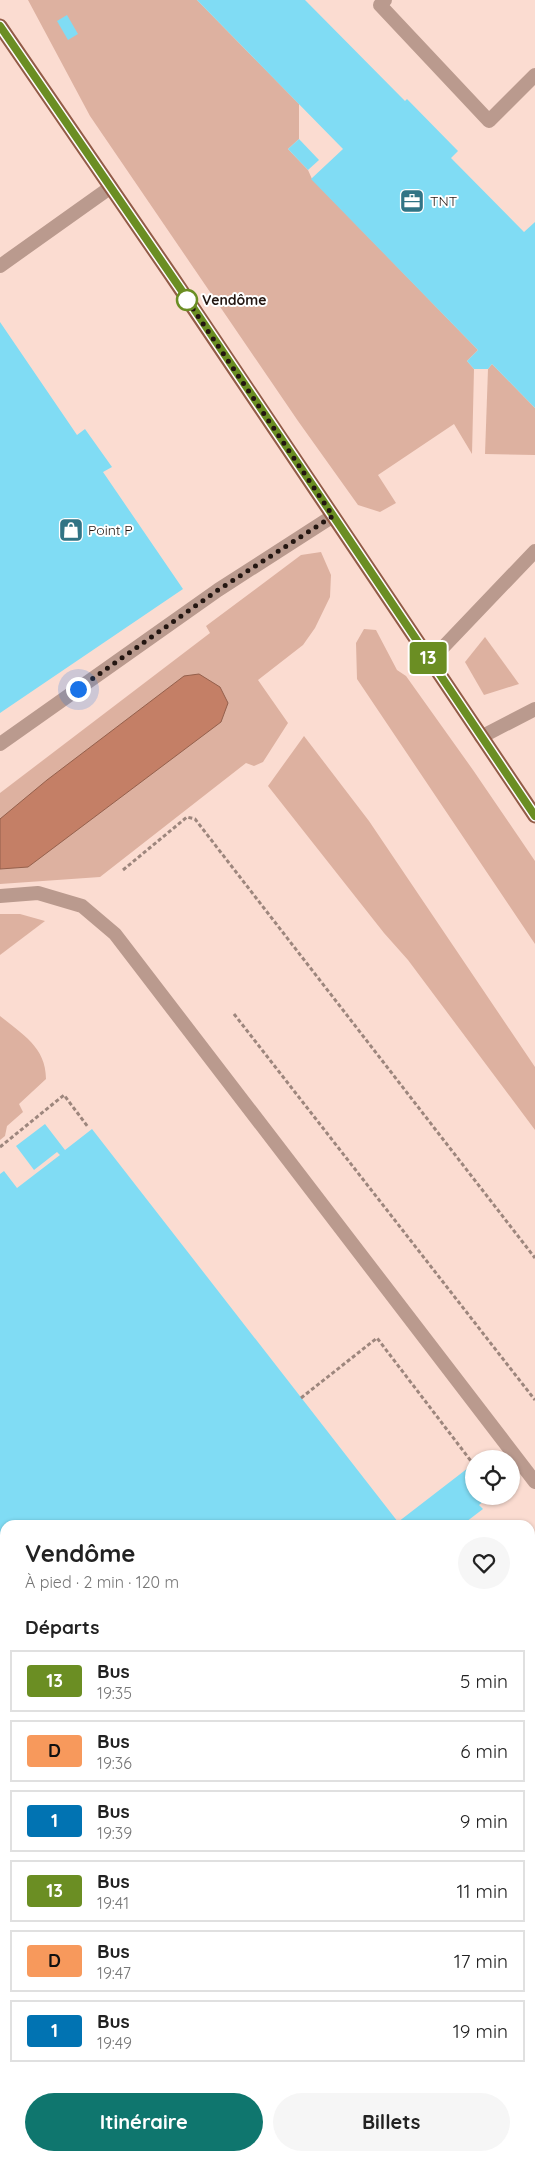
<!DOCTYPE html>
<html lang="fr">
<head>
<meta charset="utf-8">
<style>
  body { margin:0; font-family:Quicksand,sans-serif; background:#f6f6f6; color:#222; height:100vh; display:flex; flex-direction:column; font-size:19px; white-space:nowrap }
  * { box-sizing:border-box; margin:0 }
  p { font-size:16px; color:#767676 }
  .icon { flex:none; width:28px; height:28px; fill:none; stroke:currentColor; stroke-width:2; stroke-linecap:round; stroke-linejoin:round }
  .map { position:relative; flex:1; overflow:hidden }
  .side { position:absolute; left:0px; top:1520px; width:535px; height:641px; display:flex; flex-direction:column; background:#fff; border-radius:15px 15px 0 0; box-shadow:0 1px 4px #0004 }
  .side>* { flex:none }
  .badge { padding:0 10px; border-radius:4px; font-size:18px; line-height:32px }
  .fabs { position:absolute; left:465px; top:1450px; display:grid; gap:10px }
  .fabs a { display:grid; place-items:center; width:55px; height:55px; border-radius:50%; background:#fff; box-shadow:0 1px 4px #0004; font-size:25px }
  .you { position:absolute; width:25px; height:25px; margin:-12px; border:4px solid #fff; border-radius:50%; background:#1a73e8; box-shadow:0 0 0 8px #1a73e833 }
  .map>.badge { position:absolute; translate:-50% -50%; box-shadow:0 0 0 2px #fff }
  h2 { padding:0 25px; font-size:19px; line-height:45px }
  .round { display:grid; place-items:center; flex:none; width:52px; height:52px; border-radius:26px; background:#f6f6f6 }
  .headline { display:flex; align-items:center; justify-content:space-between; height:85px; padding:0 25px }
  h1 { font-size:24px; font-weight:700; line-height:38px }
  .primary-button { display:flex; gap:10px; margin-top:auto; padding:10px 25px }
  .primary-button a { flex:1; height:58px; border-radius:30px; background:#0f766e; color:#fff; font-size:20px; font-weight:700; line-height:58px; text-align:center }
  .primary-button a+a { background:#f6f6f6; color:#222 }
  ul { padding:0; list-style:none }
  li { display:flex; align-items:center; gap:15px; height:62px; margin:0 10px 8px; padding:0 15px; border:2px solid #e0e0e0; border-radius:0px }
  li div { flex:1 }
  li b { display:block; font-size:19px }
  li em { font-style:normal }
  li .badge { min-width:55px; font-weight:700; text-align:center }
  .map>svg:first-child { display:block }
  .green { fill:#ddb1a0 }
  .water { fill:#c47f66; stroke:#94604c }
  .building { fill:#80dcf4 }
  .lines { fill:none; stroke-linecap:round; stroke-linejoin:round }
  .path { stroke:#9d867d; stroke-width:3; stroke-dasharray:4 2.5; stroke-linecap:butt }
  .lane { stroke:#ba9a8e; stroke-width:14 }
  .primary { stroke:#935b47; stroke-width:15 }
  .line-casing { stroke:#fff; stroke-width:11 }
  .line { stroke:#6b8e23; stroke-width:8 }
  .walk { stroke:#231611; stroke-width:5; stroke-dasharray:0 9 }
  .stop-dot { fill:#fff; stroke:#6b8e23; stroke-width:2.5 }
  .labels { text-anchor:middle; stroke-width:4; stroke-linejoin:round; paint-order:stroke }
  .poi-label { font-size:14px; fill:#231611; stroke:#fff; text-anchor:start }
  .stop-label { font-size:14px; font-weight:bold; fill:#231611; stroke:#fff; text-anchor:start }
</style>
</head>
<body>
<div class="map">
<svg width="535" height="2161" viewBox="0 0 535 2161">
  <rect width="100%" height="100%" fill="#fbdcd1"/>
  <g class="green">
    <path d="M28,0h169l102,104v35l-11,10 20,21 4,9 166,171 -11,11 7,8 -2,85 -18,-30 -76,51 18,28 -16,9 -22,-7 -60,-84 -208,-305z"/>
    <path d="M492,364l43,44v47l-50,-1 3,-85z"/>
    <path d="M321,552l10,23 -1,22 -15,31 -12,17 -45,35 30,43 -25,39 -9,4 -8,-3 -146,114 -100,7v-91l210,-160 -4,-7 95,-71z"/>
    <path d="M364,629l12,1 21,40 9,6 67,94 62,91v83l-178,-265 -1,-36z"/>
    <path d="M485,637l34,47 -35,11 -19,-33z"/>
    <path d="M304,736l65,85 166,246v63l-127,-170 -24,-27 -116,-147z"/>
    <path d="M0,914h20l25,7 -45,34z"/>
    <path d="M0,1016c22,18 46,31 46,63l-27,25 4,8 -16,14 -2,10 -5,4z"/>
  </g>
  <path class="water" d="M199,674l21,13 8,16 -7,19 -193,145 -28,2v-50l47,-39 137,-104z"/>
  <g class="building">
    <path d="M197,0h108l100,101 2,-2 51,52 -7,7 73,74 11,-10v186l-43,-44 -4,5h-14l-7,-8 11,-11 -167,-171 32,-30z"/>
    <path d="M67,15l11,19 -10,6 -11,-19z"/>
    <path d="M299,139l20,21 -11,10 -20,-21z"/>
    <path d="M0,322l77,113 8,-6 27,38 -9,5 80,117 -183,124z"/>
    <path d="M45,1124l20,26 27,-21 306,393 70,-54 6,7v21h16l-11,9 4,4 -21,16h-457v69l-5,-6v-414l4,-3 13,17 43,-33 -3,-3 -23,18 -18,-24z"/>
    <path d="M0,1670l5,7v4l-5,4z"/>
    <path d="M530,1690l5,7v464h-10l9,-7 -4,-5z"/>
    <path d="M5,1716v35l-5,-6v-26z"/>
    <path d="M0,2140l5,6v10h8l4,5h-10l-7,-8z"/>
    <path d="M367,2156h84l-6,5h-84z"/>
    <path d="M487,2156h34l4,5h-44z"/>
    <path d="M204,2158l6,3h-14l5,-2z"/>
  </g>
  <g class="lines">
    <g class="path">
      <path d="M123,870l64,-53 8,2 340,439"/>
      <path d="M234,1014l301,386"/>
      <path d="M0,1147l64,-52 24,32"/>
      <path d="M301,1398l76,-60 97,127"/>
    </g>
    <g class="lane">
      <path d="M385,0l-5,5 109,116 46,-46"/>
      <path d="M0,266l111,-79"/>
      <path d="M430,661l105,-110"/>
      <path d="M481,737l54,-28"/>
      <path d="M0,744l218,-154 115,-74"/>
      <path d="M0,896l38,-3 44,13 33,28 420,548"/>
      <path d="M0,1627l5,7"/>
      <path d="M0,1857l5,5"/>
      <path d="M0,2008l5,4"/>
      <path d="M282,2156l3,5"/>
    </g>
    <path class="primary" d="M0,26l171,249 364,541"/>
  </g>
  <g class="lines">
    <defs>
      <path id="line" d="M0,26l182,265 353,525"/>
    </defs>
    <use href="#line" class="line-casing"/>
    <use href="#line" class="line"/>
    <path class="walk" d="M78,689l140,-99 115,-74 -146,-216"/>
  </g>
  <defs>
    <symbol id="office-square" viewBox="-11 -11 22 22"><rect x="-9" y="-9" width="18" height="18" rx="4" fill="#317485" stroke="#fff"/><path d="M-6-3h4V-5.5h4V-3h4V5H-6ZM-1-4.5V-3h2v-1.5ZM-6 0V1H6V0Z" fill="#fff"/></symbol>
    <symbol id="shop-square" viewBox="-11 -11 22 22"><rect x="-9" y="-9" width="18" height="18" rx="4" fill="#317485" stroke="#fff"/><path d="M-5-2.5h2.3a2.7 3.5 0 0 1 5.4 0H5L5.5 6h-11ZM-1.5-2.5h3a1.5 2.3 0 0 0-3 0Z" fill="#fff"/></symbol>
  </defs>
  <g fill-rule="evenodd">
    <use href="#office-square" x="398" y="187" width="28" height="28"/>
    <use href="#shop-square" x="57" y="516" width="28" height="28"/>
  </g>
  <circle class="stop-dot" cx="187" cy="300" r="10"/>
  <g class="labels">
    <g class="poi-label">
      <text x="430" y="206">TNT</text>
      <text x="88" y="535">Point P</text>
    </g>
    <g class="stop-label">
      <text x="202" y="305">Vendôme</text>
    </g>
  </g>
</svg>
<div class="fabs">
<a><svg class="icon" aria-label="locate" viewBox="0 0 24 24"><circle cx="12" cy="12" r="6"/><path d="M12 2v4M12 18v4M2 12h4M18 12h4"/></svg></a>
</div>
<div class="you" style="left:78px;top:689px"></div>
<b class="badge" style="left:428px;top:658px;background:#6b8e23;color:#fff">13</b>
<section class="side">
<div class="headline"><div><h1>Vendôme</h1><p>À pied · 2 min · 120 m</p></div><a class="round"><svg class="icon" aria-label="heart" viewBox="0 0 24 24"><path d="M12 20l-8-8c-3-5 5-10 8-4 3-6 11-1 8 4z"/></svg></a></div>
<h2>Départs</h2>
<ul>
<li><span class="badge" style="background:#6b8e23;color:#fff">13</span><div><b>Bus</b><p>19:35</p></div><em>5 min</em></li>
<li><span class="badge" style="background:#f7995c;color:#111">D</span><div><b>Bus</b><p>19:36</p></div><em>6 min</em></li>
<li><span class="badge" style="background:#0173b2;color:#fff">1</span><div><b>Bus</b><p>19:39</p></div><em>9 min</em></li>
<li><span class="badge" style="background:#6b8e23;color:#fff">13</span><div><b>Bus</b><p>19:41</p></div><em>11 min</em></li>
<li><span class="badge" style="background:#f7995c;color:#111">D</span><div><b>Bus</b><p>19:47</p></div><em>17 min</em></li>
<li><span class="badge" style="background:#0173b2;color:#fff">1</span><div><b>Bus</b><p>19:49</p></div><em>19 min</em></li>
</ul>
<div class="primary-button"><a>Itinéraire</a><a>Billets</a></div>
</section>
</div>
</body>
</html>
